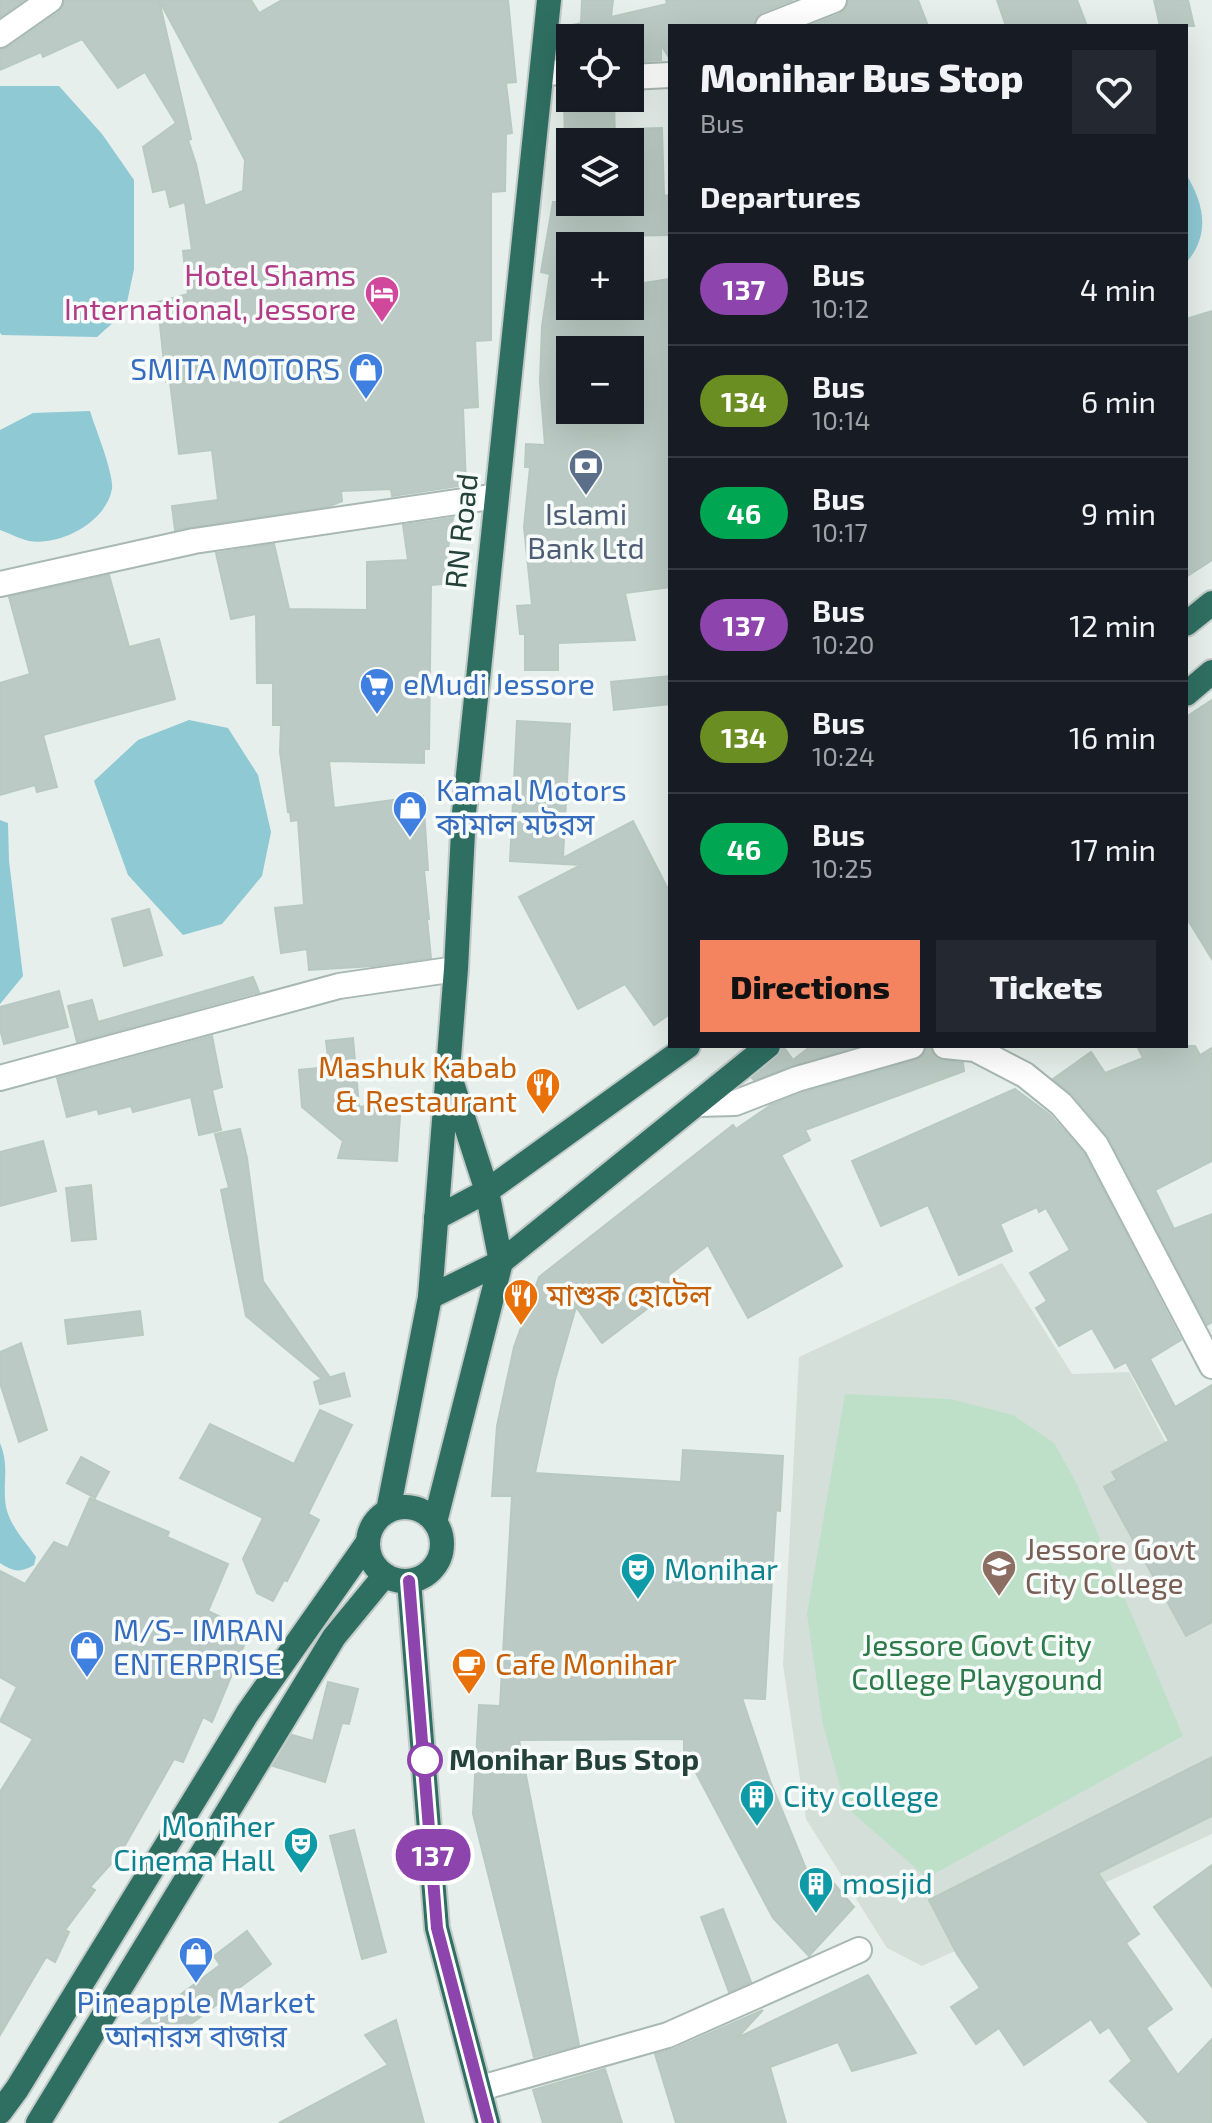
<!DOCTYPE html>
<html lang="en">
<head>
<meta charset="utf-8">
<style>
  body { margin:0; font-family:"Exo 2","Noto Sans Bengali",sans-serif; background:#242831; color:#f1f3f6; height:100vh; display:flex; flex-direction:column; font-size:30px; white-space:nowrap }
  * { box-sizing:border-box; margin:0 }
  p { font-size:26px; color:#9ea1a6 }
  .icon { flex:none; width:44px; height:44px; fill:none; stroke:currentColor; stroke-width:2; stroke-linecap:round; stroke-linejoin:round }
  .map { position:relative; flex:1; overflow:hidden }
  .panel { position:absolute; left:668px; top:24px; width:520px; height:1024px; display:flex; flex-direction:column; background:#171b24; border-radius:0px; box-shadow:0 8px 32px #0002 }
  .panel>* { flex:none }
  .badge { padding:0 16px; border-radius:26px; font-size:28px; line-height:52px }
  .buttons { position:absolute; left:556px; top:24px; display:grid; gap:16px }
  .buttons a { display:grid; place-items:center; width:88px; height:88px; border-radius:0px; background:#171b24; box-shadow:0 8px 32px #0002; font-size:40px }
  .map>.badge { position:absolute; translate:-50% -50%; box-shadow:0 0 0 4px #fff }
  h2 { padding:0 32px; font-size:30px; line-height:72px }
  .round { display:grid; place-items:center; flex:none; width:84px; height:84px; border-radius:0px; background:#242831 }
  .headline { display:flex; align-items:center; justify-content:space-between; height:136px; padding:0 32px }
  h1 { font-size:38px; font-weight:800; line-height:60px }
  .primary-button { display:flex; gap:16px; margin-top:auto; padding:16px 32px }
  .primary-button a { flex:1; height:92px; border-radius:0px; background:#f4845f; color:#111; font-size:32px; font-weight:800; line-height:92px; text-align:center }
  .primary-button a+a { background:#242831; color:#f1f3f6 }
  ul { padding:0; list-style:none }
  li { display:flex; align-items:center; gap:24px; height:112px; padding:0 32px; border-top:2px solid #363941 }
  li div { flex:1 }
  li b { display:block; font-size:30px }
  li em { font-style:normal }
  li .badge { min-width:88px; font-weight:700; text-align:center }
  .map>svg:first-child { display:block }
  .built { fill:#d4dfda }
  .green { fill:#bfe0c8 }
  .water { fill:#8ec9d4 }
  .building { fill:#bbcac4; stroke:#b8c9c2; stroke-width:2; fill-rule:evenodd }
  .lines { fill:none; stroke-linecap:round; stroke-linejoin:round }
  .street-casing { stroke:#a8b8b2; stroke-width:28 }
  .highway-casing { stroke:#c2cac8; stroke-width:28 }
  .street { stroke:#fff; stroke-width:24 }
  .highway { stroke:#2f6f62; stroke-width:24 }
  .line-casing { stroke:#fff; stroke-width:18 }
  .line { stroke:#8e44ad; stroke-width:12 }
  .stop-dot { fill:#fff; stroke:#8e44ad; stroke-width:4 }
  .labels { text-anchor:middle; stroke-width:7; stroke-linejoin:round; paint-order:stroke }
  .hotel-label { font-size:30px; fill:#b23c85; stroke:#f7fbf9; text-anchor:end }
  .shop-label { font-size:30px; fill:#366cbe; stroke:#f7fbf9; text-anchor:start }
  .service-label { font-size:30px; fill:#4e5e75; stroke:#f7fbf9 }
  .street-label { font-size:30px; fill:#24423a; stroke:#f7fbf9 }
  .food-label { font-size:30px; fill:#c56008; stroke:#f7fbf9; text-anchor:start }
  .education-label { font-size:30px; fill:#785e54; stroke:#f7fbf9; text-anchor:start }
  .culture-label { font-size:30px; fill:#0d838f; stroke:#f7fbf9; text-anchor:start }
  .park-label { font-size:30px; fill:#2d7a4b; stroke:#f7fbf9 }
  .stop-label { font-size:30px; font-weight:bold; fill:#24423a; stroke:#f7fbf9; text-anchor:start }
</style>
</head>
<body>
<div class="map">
<svg width="1212" height="2123" viewBox="0 0 1212 2123">
  <rect width="100%" height="100%" fill="#e6efeb"/>
  <path class="built" d="M1002,1263l70,111 57,-2 83,159v303l-290,132 -35,-18 -81,-129 -23,-154 16,-308z"/>
  <path class="green" d="M845,1394l106,5 62,16 41,28 22,39 107,254 -256,142 -81,-71 -23,-82 -16,-111z"/>
  <g class="water">
    <path d="M0,86h59l43,48 32,46v89l-9,43 -28,25 -95,-2 -2,-2z"/>
    <path d="M1186,174c18,30 25,60 0,89z"/>
    <path d="M90,411c5,17 24,62 22,78 -6,33 -51,57 -83,52 -9,-2 -20,-8 -29,-11v-100l33,-17z"/>
    <path d="M189,720l39,8 30,47 13,57 -9,44 -40,48 -39,11 -55,-60 -34,-94 44,-41z"/>
    <path d="M0,820l8,3 1,38 14,115 -23,28z"/>
    <path d="M0,1443c10,25 2,40 6,64 4,19 19,34 30,50l-2,8c-14,8 -20,7 -34,-2z"/>
  </g>
  <g class="building">
    <path d="M0,0h24l-24,17z"/>
    <path d="M65,0h94l32,139 -3,1 8,24 9,42 38,-15 2,-31 -86,-160h92l8,13 23,-13h226l8,82 -10,1 6,50 -6,1 -1,57 -14,1v148l-16,1 3,66 -15,1 3,77 -74,11 -1,-7 -50,2 1,10 -12,5 -155,24 -3,-24 46,-6 -6,-50 -33,4 -9,-72h-4l-6,-57 -6,-22 34,-9 -5,-43 9,-1 -7,-48 -15,5 -4,-18 -13,3 -10,-45 33,-24 -31,-51 -27,16 -36,-49 -39,18 -2,-5 -41,18v-20l9,-3 50,-35z"/>
    <path d="M582,0h31l-2,17 56,-13 -1,-4h127l-31,12 -6,5 -3,9h-83v33l-9,-14v15l-28,2 -2,-24h-71l1,-10 20,-5z"/>
    <path d="M849,0h69l10,26h-119l31,-12 6,-5z"/>
    <path d="M997,0h80l10,26h-81z"/>
    <path d="M1154,0h34l6,26h-34z"/>
    <path d="M564,98h50l1,44h-50z"/>
    <path d="M662,128l2,68 6,-1v40l-100,2v69h70l-3,-22 33,-5v308l-45,6 10,47 -77,3v27h-33v-36h-5l-3,-28 15,-1 -8,-78 6,-60h-5l1,-23 19,1 -5,-63 2,-56 8,-52 -9,-2 12,-70h77v-73zM570,350h60v60h-60z"/>
    <path d="M1212,311v249l-26,17v-258z"/>
    <path d="M453,518l-11,66 -11,1 -2,164h-5v14l-95,-2 5,47 89,-12 5,74h-4l5,49h-2l4,39 -57,8 -65,4 -2,-21 -26,4 -6,-45 29,-3 -6,-85 -7,1 -1,-9h-2l-8,-60 1,-27h-8v-42h-16l-1,-69 -25,5 -15,-66 58,-9 15,65 78,1v-48l41,-2 -5,-35z"/>
    <path d="M109,575l20,72 30,-8 16,60 -132,36 14,52 -20,5 -2,-7 -35,10v-112l30,-9 -21,-77z"/>
    <path d="M670,676v28l-56,6 -3,-28z"/>
    <path d="M1212,700v259l-26,-42v-200z"/>
    <path d="M517,721l53,3 -7,134 70,-37 37,72v121l-16,11 -29,-41 -47,25 -59,-112 62,-32 -71,-4z"/>
    <path d="M149,909l13,46 -38,11 -12,-47z"/>
    <path d="M253,977l6,15 -182,50 -9,-36 24,-6 6,22z"/>
    <path d="M59,991l9,36 -64,17 -4,-15v-22z"/>
    <path d="M212,1036l10,51 -10,3 9,40 -22,5 -8,-38 -58,15 -2,-6 -32,8 -2,-5 -30,8 -10,-39z"/>
    <path d="M353,1038l6,69 42,-6 -4,60 -59,-3 5,-17 -41,-34 -3,-37 30,-3 -3,-26z"/>
    <path d="M783,1046l10,14 18,-14h47l-65,19 -39,15 -2,-2 26,-21z"/>
    <path d="M927,1046h3l7,13 26,4 1,8 -159,59 5,10 -29,15 61,111 -94,52 -40,-73 -39,30 8,11 -75,57 -26,-36 -21,73 -20,93 146,9 2,-32 100,6 -3,55 -4,-1 -11,189 -23,-1 28,83 43,105 12,-13 29,34 -45,49 -36,-38 -79,-149 -10,5v-35l-165,1 60,305 -45,12 -61,-243 6,-109 21,1 12,-210h-20l5,-70 17,-79 25,-70 194,-152 3,4 35,-24 31,-12 114,-33 7,-4z"/>
    <path d="M1137,1046h58l5,9 12,-7v113l-57,29 19,39 38,-15v108l-5,3 -98,-187 -37,-44 -19,-15 38,-27 14,21 38,-15z"/>
    <path d="M1015,1089l35,26 34,38 97,187 -31,19 25,48 37,-22v237l-26,14 -82,-149 13,-7 -5,-8 57,-31 -43,-79 -11,6 -23,-40 -33,18 -23,-38 11,-7 -17,-28 40,-23 -24,-42 -7,4 -2,-5 -37,17 12,27 -53,24 -31,-70 -47,21 -29,-65z"/>
    <path d="M240,1129l7,29 16,123 66,95 -1,2 16,-5 6,23 -30,8 -6,-22 8,-3 -76,-63 -25,-126 8,-2 -14,-54z"/>
    <path d="M43,1141l13,50 -56,15v-54z"/>
    <path d="M91,1185l5,54 -24,2 -6,-53z"/>
    <path d="M140,1311l3,24 -75,9 -3,-24z"/>
    <path d="M21,1343l26,87 -28,12 -19,-59v-31z"/>
    <path d="M320,1410l32,15 -44,89 11,6 -32,61 -3,-1 -11,21 -16,-8 -14,-34 20,-41 -83,-40 30,-54 84,40z"/>
    <path d="M81,1457l28,15 -14,26 -28,-15z"/>
    <path d="M90,1498l79,34 -2,5 61,27 -20,47 42,20 -38,91 -9,-5 -20,45 -9,-3 -54,95 -30,33 5,3 -30,40 4,2 -14,30 -9,-5 -46,78v-243l33,-53 -33,-18 17,-34 -17,-10v-106l25,13 29,-42 14,6z"/>
    <path d="M328,1682l30,7 -9,35 -7,-1 -17,59 -52,-16 19,-31 21,6z"/>
    <path d="M1212,1757v59l-114,57 41,61 -13,9 46,66 -26,19 32,47 34,-36v84h-63l-39,-42 22,-20 -23,-34 -9,6 -9,-14 -67,46 -25,-37 -23,16 -25,-37 29,-19 -23,-34 -28,-54z"/>
    <path d="M354,1830l32,122 -24,7 -32,-123z"/>
    <path d="M1212,1865v122l-58,-80z"/>
    <path d="M723,1909l28,73 -22,10 -28,-75z"/>
    <path d="M247,1931l24,33 -115,86 -20,-22 84,-63 -6,-9z"/>
    <path d="M868,1975l48,78 -64,18 -14,-29 -68,25 16,56h-110l-21,-69 19,-5 89,-39 -26,28z"/>
    <path d="M396,2020l28,103h-145l109,-58 -23,-30z"/>
    <path d="M605,2069l17,54h-79l-10,-33z"/>
  </g>
  <g class="lines">
    <defs>
      <g id="street">
        <path d="M768,26l66,-26"/>
        <path d="M0,35l50,-35"/>
        <path d="M542,72l28,1"/>
        <path d="M630,77l40,-2"/>
        <path d="M0,584l194,-43 303,-45"/>
        <path d="M945,1046l30,3 50,26 36,29 35,41 116,221"/>
        <path d="M0,1078l339,-92 117,-17"/>
        <path d="M698,1104l37,-1 62,-24 115,-33"/>
        <path d="M481,2088l187,-53 191,-85"/>
      </g>
      <g id="highway">
        <path d="M1186,624l26,-21"/>
        <path d="M1186,694l26,-22"/>
        <path d="M436,1218l51,-27 201,-145"/>
        <path d="M430,1297l71,-35 267,-216"/>
        <circle cx="405" cy="1544" r="37"/>
        <path d="M388,1511l42,-214 26,-328 8,-156 85,-813"/>
        <path d="M435,1522l66,-260 -14,-71 -36,-111"/>
        <path d="M409,1581l28,347 51,195"/>
        <path d="M0,2112l17,-23 230,-375 121,-172"/>
        <path d="M38,2123l296,-486 51,-62"/>
      </g>
    </defs>
    <use href="#street" class="street-casing"/>
    <use href="#highway" class="highway-casing"/>
    <use href="#street" class="street"/>
    <use href="#highway" class="highway"/>
  </g>
  <g class="lines">
    <defs>
      <path id="line" d="M409,1581l28,347 51,195"/>
    </defs>
    <use href="#line" class="line-casing"/>
    <use href="#line" class="line"/>
  </g>
  <defs>
    <symbol id="hotel-pin" viewBox="-11 -11 22 30"><path d="M0 17L-7.5 6A9.5 9.5 0 1 1 7.5 6Z" fill="#d1479c" stroke="#f7fbf9"/><path d="M-6-4.5h1.5V1H6V5H4.5V3h-9V5H-6ZM-4 0a1.8 1.8 0 1 1 3.6 0ZM.5 0V-2.5h3Q6-2.5 6 0Z" fill="#fff"/></symbol>
    <symbol id="shop-pin" viewBox="-11 -11 22 30"><path d="M0 17L-7.5 6A9.5 9.5 0 1 1 7.5 6Z" fill="#3f7fe0" stroke="#f7fbf9"/><path d="M-5-2.5h2.3a2.7 3.5 0 0 1 5.4 0H5L5.5 6h-11ZM-1.5-2.5h3a1.5 2.3 0 0 0-3 0Z" fill="#fff"/></symbol>
    <symbol id="bank-pin" viewBox="-11 -11 22 30"><path d="M0 17L-7.5 6A9.5 9.5 0 1 1 7.5 6Z" fill="#5c6f8a" stroke="#f7fbf9"/><path d="M-6-4H6V4H-6ZM0-2.3a2.3 2.3 0 1 0 0 4.6a2.3 2.3 0 1 0 0-4.6Z" fill="#fff"/></symbol>
    <symbol id="supermarket-pin" viewBox="-11 -11 22 30"><path d="M0 17L-7.5 6A9.5 9.5 0 1 1 7.5 6Z" fill="#3f7fe0" stroke="#f7fbf9"/><path d="M-6-5.5h2.5l.6 2H6L4.5 2H-2.5L-4.4-4H-6ZM-1.5 3.2a1.3 1.3 0 1 0 .1 0ZM3 3.2a1.3 1.3 0 1 0 .1 0Z" fill="#fff"/></symbol>
    <symbol id="restaurant-pin" viewBox="-11 -11 22 30"><path d="M0 17L-7.5 6A9.5 9.5 0 1 1 7.5 6Z" fill="#e8710a" stroke="#f7fbf9"/><path d="M-5-6h1v4h1v-4h1v4h1v-4h1v5L-1.5 .5V6h-2V.5L-5-1ZM5-6V6H3V1.5H1.5Q1.5-4 5-6Z" fill="#fff"/></symbol>
    <symbol id="university-pin" viewBox="-11 -11 22 30"><path d="M0 17L-7.5 6A9.5 9.5 0 1 1 7.5 6Z" fill="#8d6e63" stroke="#f7fbf9"/><path d="M0-5L7-2L0 1L-7-2ZM-4 1L0 2.5L4 1V4Q0 6-4 4Z" fill="#fff"/></symbol>
    <symbol id="theatre-pin" viewBox="-11 -11 22 30"><path d="M0 17L-7.5 6A9.5 9.5 0 1 1 7.5 6Z" fill="#0f9aa8" stroke="#f7fbf9"/><path d="M-5-5.5Q0-4 5-5.5V0Q5 5 0 6Q-5 5-5 0ZM-3.3-2.5H-1v1.5H-3.3ZM1-2.5H3.3v1.5H1ZM-2.8 1Q0 5.5 2.8 1Z" fill="#fff"/></symbol>
    <symbol id="cafe-pin" viewBox="-11 -11 22 30"><path d="M0 17L-7.5 6A9.5 9.5 0 1 1 7.5 6Z" fill="#e8710a" stroke="#f7fbf9"/><path d="M-5.5-4.5H6V0H3Q3 3.5 0 3.5H-2.5Q-5.5 3.5-5.5 0ZM3-3.2v2h1.7v-2ZM-6 4.5H4V6H-6Z" fill="#fff"/></symbol>
    <symbol id="building-pin" viewBox="-11 -11 22 30"><path d="M0 17L-7.5 6A9.5 9.5 0 1 1 7.5 6Z" fill="#0f9aa8" stroke="#f7fbf9"/><path d="M-4-6H4V6H1V3H-1V6H-4ZM-2.5-4.3h1.7v1.8h-1.7ZM.8-4.3h1.7v1.8H.8ZM-2.5-1h1.7V.8h-1.7ZM.8-1h1.7V.8H.8Z" fill="#fff"/></symbol>
  </defs>
  <g fill-rule="evenodd">
    <use href="#hotel-pin" x="362" y="273" width="40" height="54"/>
    <use href="#shop-pin" x="346" y="350" width="40" height="54"/>
    <use href="#bank-pin" x="566" y="446" width="40" height="54"/>
    <use href="#supermarket-pin" x="357" y="665" width="40" height="54"/>
    <use href="#shop-pin" x="390" y="788" width="40" height="54"/>
    <use href="#restaurant-pin" x="523" y="1065" width="40" height="54"/>
    <use href="#restaurant-pin" x="501" y="1276" width="40" height="54"/>
    <use href="#university-pin" x="979" y="1547" width="40" height="54"/>
    <use href="#theatre-pin" x="618" y="1550" width="40" height="54"/>
    <use href="#shop-pin" x="67" y="1628" width="40" height="54"/>
    <use href="#cafe-pin" x="449" y="1645" width="40" height="54"/>
    <use href="#building-pin" x="737" y="1777" width="40" height="54"/>
    <use href="#theatre-pin" x="281" y="1824" width="40" height="54"/>
    <use href="#building-pin" x="796" y="1864" width="40" height="54"/>
    <use href="#shop-pin" x="176" y="1934" width="40" height="54"/>
  </g>
  <circle class="stop-dot" cx="425" cy="1760" r="16"/>
  <g class="labels">
    <g class="hotel-label">
      <text x="356" y="286">Hotel Shams<tspan x="356" dy="34">International, Jessore</tspan></text>
    </g>
    <g class="shop-label">
      <text x="340" y="380" text-anchor="end">SMITA MOTORS</text>
      <text x="403" y="695">eMudi Jessore</text>
      <text x="436" y="801">Kamal Motors<tspan x="436" dy="34">কামাল মটরস</tspan></text>
      <text x="113" y="1641">M/S- IMRAN<tspan x="113" dy="34">ENTERPRISE</tspan></text>
      <text x="196" y="2013" text-anchor="middle">Pineapple Market<tspan x="196" dy="34">আনারস বাজার</tspan></text>
    </g>
    <g class="service-label">
      <text x="586" y="525">Islami<tspan x="586" dy="34">Bank Ltd</tspan></text>
    </g>
    <g class="street-label">
      <text transform="translate(462 531) rotate(-84)" y="10">RN Road</text>
    </g>
    <g class="food-label">
      <text x="517" y="1078" text-anchor="end">Mashuk Kabab<tspan x="517" dy="34">&amp; Restaurant</tspan></text>
      <text x="547" y="1306">মাশুক হোটেল</text>
      <text x="495" y="1675">Cafe Monihar</text>
    </g>
    <g class="education-label">
      <text x="1025" y="1560">Jessore Govt<tspan x="1025" dy="34">City College</tspan></text>
    </g>
    <g class="culture-label">
      <text x="664" y="1580">Monihar</text>
      <text x="783" y="1807">City college</text>
      <text x="275" y="1837" text-anchor="end">Moniher<tspan x="275" dy="34">Cinema Hall</tspan></text>
      <text x="842" y="1894">mosjid</text>
    </g>
    <g class="park-label">
      <text x="977" y="1656">Jessore Govt City<tspan x="977" dy="34">College Playgound</tspan></text>
    </g>
    <g class="stop-label">
      <text x="449" y="1770">Monihar Bus Stop</text>
    </g>
  </g>
</svg>
<div class="buttons">
<a><svg class="icon" aria-label="locate" viewBox="0 0 24 24"><circle cx="12" cy="12" r="6"/><path d="M12 2v4M12 18v4M2 12h4M18 12h4"/></svg></a>
<a><svg class="icon" aria-label="layers" viewBox="0 0 24 24"><path d="M12 4l9 5-9 5-9-5zM3 14l9 5 9-5"/></svg></a>
<a>+</a>
<a>−</a>
</div>
<b class="badge" style="left:433px;top:1855px;background:#8e44ad;color:#fff">137</b>
<section class="panel">
<div class="headline"><div><h1>Monihar Bus Stop</h1><p>Bus</p></div><a class="round"><svg class="icon" aria-label="heart" viewBox="0 0 24 24"><path d="M12 20l-8-8c-3-5 5-10 8-4 3-6 11-1 8 4z"/></svg></a></div>
<h2>Departures</h2>
<ul>
<li><span class="badge" style="background:#8e44ad;color:#fff">137</span><div><b>Bus</b><p>10:12</p></div><em>4 min</em></li>
<li><span class="badge" style="background:#6b8e23;color:#fff">134</span><div><b>Bus</b><p>10:14</p></div><em>6 min</em></li>
<li><span class="badge" style="background:#00a651;color:#fff">46</span><div><b>Bus</b><p>10:17</p></div><em>9 min</em></li>
<li><span class="badge" style="background:#8e44ad;color:#fff">137</span><div><b>Bus</b><p>10:20</p></div><em>12 min</em></li>
<li><span class="badge" style="background:#6b8e23;color:#fff">134</span><div><b>Bus</b><p>10:24</p></div><em>16 min</em></li>
<li><span class="badge" style="background:#00a651;color:#fff">46</span><div><b>Bus</b><p>10:25</p></div><em>17 min</em></li>
</ul>
<div class="primary-button"><a>Directions</a><a>Tickets</a></div>
</section>
</div>
</body>
</html>
